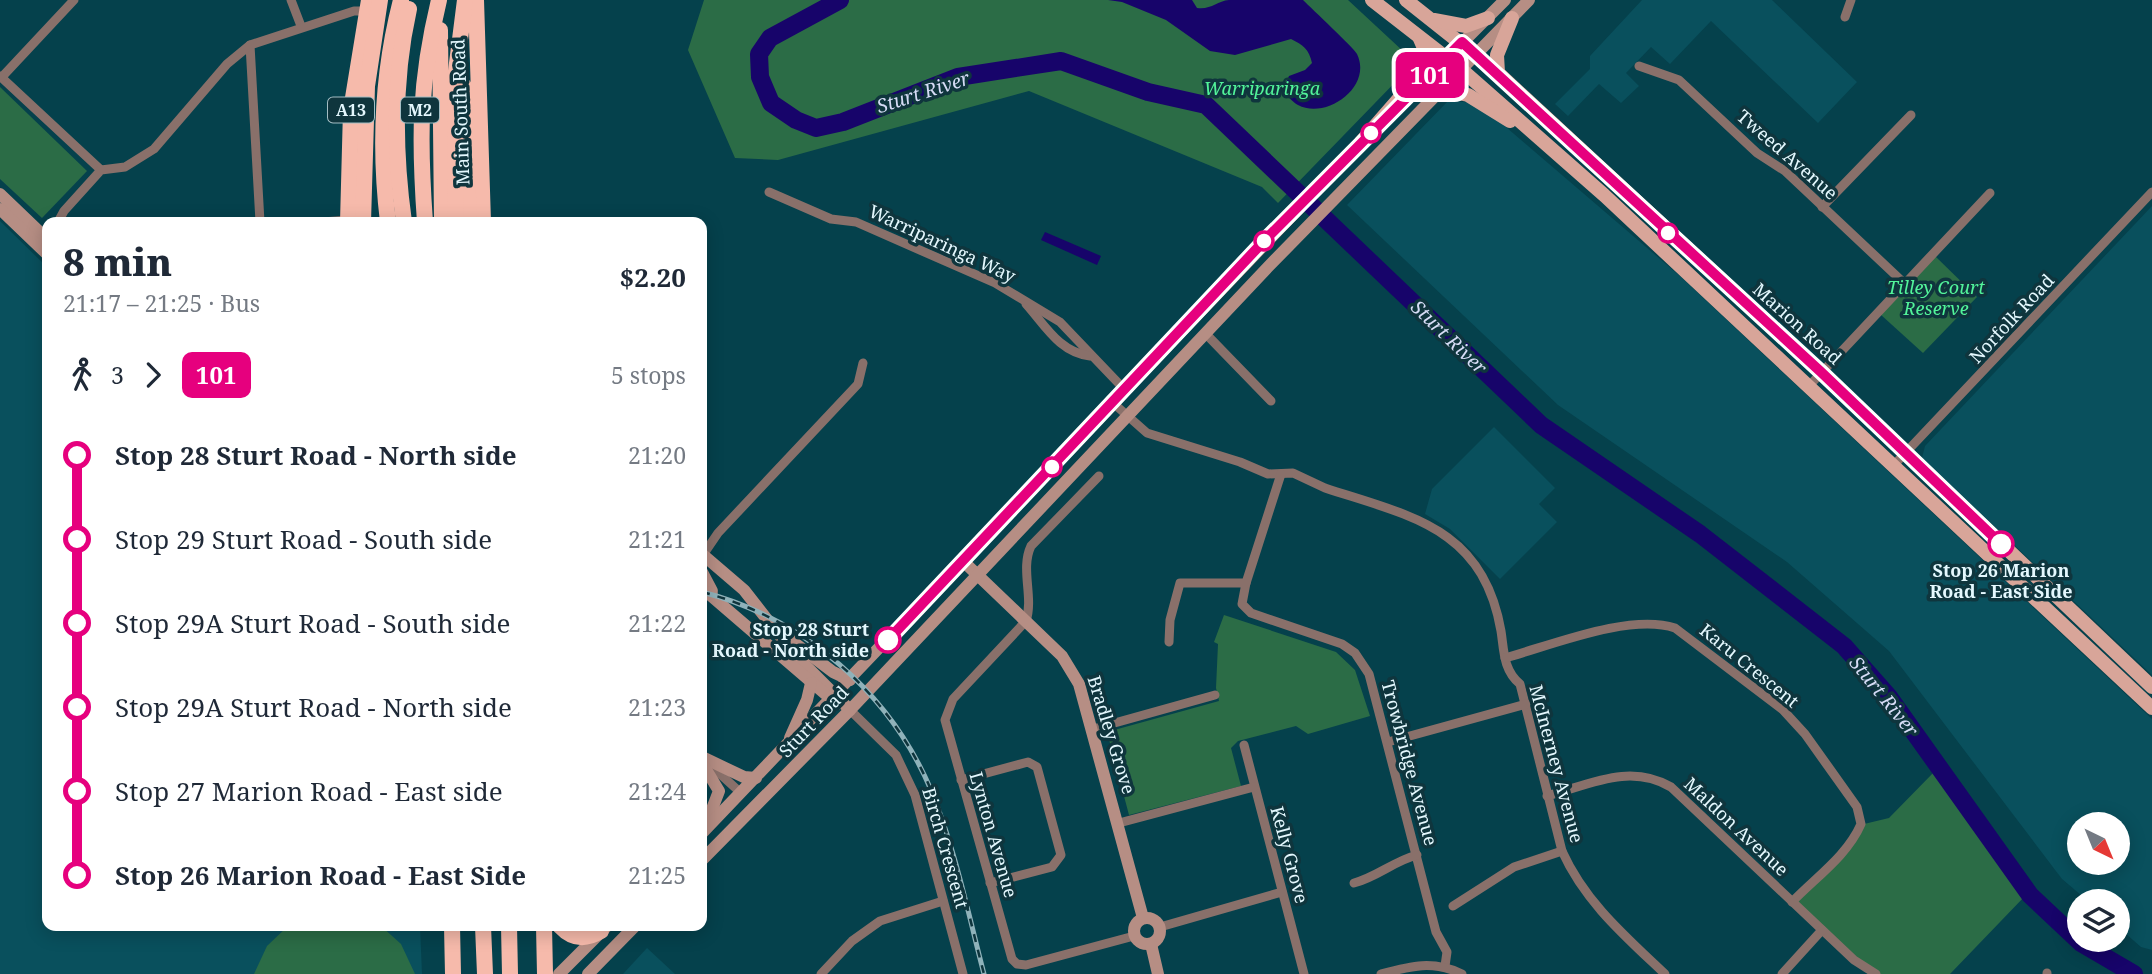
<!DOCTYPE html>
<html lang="en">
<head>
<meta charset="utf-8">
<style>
  body { margin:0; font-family:"Noto Serif",serif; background:#f2f2f3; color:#1f2937; height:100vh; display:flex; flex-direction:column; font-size:26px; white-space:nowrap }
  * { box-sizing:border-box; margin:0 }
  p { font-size:23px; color:#747a83 }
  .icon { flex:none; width:38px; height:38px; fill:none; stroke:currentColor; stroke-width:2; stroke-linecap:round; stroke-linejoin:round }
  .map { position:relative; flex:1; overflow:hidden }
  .panel { position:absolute; left:42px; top:217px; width:665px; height:714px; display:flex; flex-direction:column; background:#fff; border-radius:14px; box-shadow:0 4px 18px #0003 }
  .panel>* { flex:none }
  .badge { padding:0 14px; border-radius:10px; font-size:24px; line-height:46px }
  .needle { width:46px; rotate:137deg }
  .controls { position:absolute; left:2067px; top:812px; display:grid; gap:14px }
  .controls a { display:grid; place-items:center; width:63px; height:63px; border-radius:50%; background:#fff; box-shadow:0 4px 18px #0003; font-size:35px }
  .map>.badge { position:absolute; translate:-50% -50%; box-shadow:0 0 0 4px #fff }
  .legs { display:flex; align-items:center; gap:10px; height:77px; padding:0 21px; font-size:23px }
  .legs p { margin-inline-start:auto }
  .headline { display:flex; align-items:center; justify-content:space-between; height:119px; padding:0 21px }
  h1 { font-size:38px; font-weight:800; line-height:52px }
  ul { padding:0 21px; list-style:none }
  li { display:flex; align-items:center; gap:24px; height:84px; font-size:26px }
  li i { display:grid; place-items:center; width:10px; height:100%; margin:0 9px; background:currentColor }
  li i::after { content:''; width:18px; height:18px; margin:-9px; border:5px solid; border-radius:50%; background:#fff }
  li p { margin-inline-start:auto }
  li:first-child i { background:linear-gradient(#0000 50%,currentColor 0) }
  li:last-child i { background:linear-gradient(currentColor 50%,#0000 0) }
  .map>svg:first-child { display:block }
  .built { fill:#09505d; fill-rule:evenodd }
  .green { fill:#2b6c46 }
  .water { fill:#17046a }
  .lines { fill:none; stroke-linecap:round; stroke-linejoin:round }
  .river { stroke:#17046a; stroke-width:18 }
  .street { stroke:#89706a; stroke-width:9 }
  .secondary { stroke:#b68e84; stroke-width:12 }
  .primary { stroke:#d8a599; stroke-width:14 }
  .highway { stroke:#f6baab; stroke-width:16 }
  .rail-casing { stroke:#8fb2ba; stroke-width:5 }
  .rail { stroke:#0f353d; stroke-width:2.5; stroke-dasharray:8; stroke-linecap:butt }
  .line-1-casing { stroke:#fff; stroke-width:16 }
  .line-1 { stroke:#e6007e; stroke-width:10 }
  .stop-1-dot { fill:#fff; stroke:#e6007e; stroke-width:3.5 }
  .labels { text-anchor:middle; stroke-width:7; stroke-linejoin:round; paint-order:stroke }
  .shield { fill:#0f353d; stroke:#a4bec4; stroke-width:2 }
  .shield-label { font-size:16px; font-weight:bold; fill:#e4f8fe }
  .park-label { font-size:18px; font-style:italic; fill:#52f49a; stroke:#0f353d }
  .street-label { font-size:18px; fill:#e4f8fe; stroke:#0f353d }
  .stop-label { font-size:18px; font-weight:bold; fill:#e4f8fe; stroke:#0f353d }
  .water-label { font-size:19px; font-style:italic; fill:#d6dcf6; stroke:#0f353d }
</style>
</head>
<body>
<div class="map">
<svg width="2152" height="974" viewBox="0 0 2152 974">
  <rect width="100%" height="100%" fill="#05414c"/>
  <g class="built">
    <path d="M1642,0h130l85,82 -39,41 -107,-102 -41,43 -19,-17 -25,26 13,13 -18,17 -22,-19 -31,32 -13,-12 35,-35v-13z"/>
    <path d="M1448,101l30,2 203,174 471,442v231l-11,-3 -23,-20v-26h-30l-26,-22 -173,-228 -102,-89 -229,-157 -211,-200zM2079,824h39v39h-39z"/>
    <path d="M2152,206v469l-230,-217 3,-12z"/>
    <path d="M0,221l47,46v659h373l2,48h-422z"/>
    <path d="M1494,427l61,61 -16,16 18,18 -57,57 -50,-50 -25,-15 7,-25z"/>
    <path d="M647,948l28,26h-52z"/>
  </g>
  <g class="green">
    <path d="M704,0h644l56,52 3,18 -129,133 -16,-16 -233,-96 -251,69 -43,-2 -47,-108z"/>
    <path d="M0,87l87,84 -45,47 -42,-39z"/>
    <path d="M1935,256l42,41 -54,56 -43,-39z"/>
    <path d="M1224,615l112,37 19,18 15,46 -62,18 -12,-8 -58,15 -7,7 10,38 -112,29 -22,-83 112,-31 -3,-13 2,-44 -4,-2z"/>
    <path d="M1935,771l90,125 -75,78h-70l-24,-16 -60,-55 68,-79 25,-6z"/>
    <path d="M288,926h93l20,18 14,30h-161l13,-28z"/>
  </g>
  <g class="water">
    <path d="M1108,0h84l5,8c14,2 20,-7 32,-8 24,0 50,0 74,0 9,9 51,48 54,54 16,33 -31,66 -59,51 -6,-3 -11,-10 -15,-16l6,-13 16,-6 7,-7c-3,-14 -9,-18 -21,-24l-56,16 -25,-4 -44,-31 -44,-18z"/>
    <path d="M1045,232l56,24 -4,9 -56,-25z"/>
  </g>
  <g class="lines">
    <path class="river" d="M840,0l-70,38 -11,16 1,23 11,26 25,17 20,8 27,-6 115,-45 103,-16 87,31 58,13 335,320 159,109 144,112 45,51 141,198 51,48 53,31"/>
    <g class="street">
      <path d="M291,0l10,26"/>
      <path d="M1845,17l6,-17"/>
      <path d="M250,45l10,177"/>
      <path d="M1639,66l40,14 78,73 28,18 120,113"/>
      <path d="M0,76l101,94"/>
      <path d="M2,77l72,-77"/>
      <path d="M769,192l62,27 25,3 139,61 65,39 64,67"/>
      <path d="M1822,207l89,-92"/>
      <path d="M58,222l6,-11 37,-41 24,-3 29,-18 73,-85 23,-19 104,-34h12"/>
      <path d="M323,222l25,-2"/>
      <path d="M1026,304c19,21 33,48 64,52"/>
      <path d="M1205,333l66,68"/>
      <path d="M1809,386l181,-193"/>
      <path d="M1112,402l35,31 93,29 28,12 25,-1 32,15c85,28 158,39 176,143 3,19 2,39 19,53l42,167c23,51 63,85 103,123"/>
      <path d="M1893,466l259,-274"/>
      <path d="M1099,476l-68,70c-11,23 3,51 -5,75l-73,78 -8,21 67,239 5,5 9,1 108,-29"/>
      <path d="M703,555l15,-22 140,-149 5,-21"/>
      <path d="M1246,583l-4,21 9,9 91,31 13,9 14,21 67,258 11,20 -2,14"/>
      <path d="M1169,642l1,-22 10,-37h66l35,-109"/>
      <path d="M1505,658c47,-13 125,-45 170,-30l108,82 22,24 52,73 4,17c-14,32 -45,53 -69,78"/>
      <path d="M850,710l46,45 19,40 48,179"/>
      <path d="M1093,729l122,-34"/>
      <path d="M1388,742l138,-38"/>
      <path d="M1244,745l60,229"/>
      <path d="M709,764l32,29"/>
      <path d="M961,780l67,-18 9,5 24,88 -9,12 -62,16"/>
      <path d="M1547,796c44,-12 83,-33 124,-9l183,173 22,14"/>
      <path d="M1119,823l135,-36"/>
      <path d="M1354,883c23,-6 40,-22 63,-28"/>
      <path d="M1453,906l61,-39 48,-16"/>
      <path d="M1160,927l122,-35"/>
      <path d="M821,974l31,-33 28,-20 63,-20"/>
      <path d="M1381,974c30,-8 52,-14 81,0"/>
      <path d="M1782,974l40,-44"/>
      <path d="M2047,974v-1"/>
    </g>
    <g class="secondary">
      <path d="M1409,96l96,-96"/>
      <path d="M0,194l47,45"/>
      <path d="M0,209l47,45"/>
      <path d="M702,554l42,36 50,64 56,56"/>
      <path d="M964,562l98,94 17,28 64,234"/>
      <path d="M702,572l10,19"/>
      <path d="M702,588l135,116"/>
      <path d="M792,641l41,31 17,8"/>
      <path d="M790,738l17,-38 4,-17"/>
      <path d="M702,757l42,20 12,1"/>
      <path d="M702,763l17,28 -12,31"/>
      <path d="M702,833l666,-697"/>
      <path d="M702,860l148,-150 418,-443 261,-267"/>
      <circle cx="1147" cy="931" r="13"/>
      <path d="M1151,944l7,30"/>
      <path d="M559,974l48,-48"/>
      <path d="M588,974l47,-48"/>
    </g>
    <g class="primary">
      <path d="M1372,0l90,70 142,125 548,513"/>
      <path d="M1406,0l92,73 323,299 331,315"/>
      <path d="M1434,20l32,6 22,-8"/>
      <path d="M1498,73l-1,-18 15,-37"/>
      <path d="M1444,90l24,5 42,26"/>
      <path d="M1361,142l62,-71 4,-16 -7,-16"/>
    </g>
    <g class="highway">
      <path d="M476,0l7,222"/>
      <path d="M440,30l2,192"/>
      <path d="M464,86l5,136"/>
      <path d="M348,222l3,-112 18,-110"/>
      <path d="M363,222l4,-136 13,-86"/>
      <path d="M388,222c-9,-75 -6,-149 13,-222"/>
      <path d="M404,222c-10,-72 -11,-142 5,-213"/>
      <path d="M425,222c-6,-83 -6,-140 14,-222"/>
      <path d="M456,222l-1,-143 10,-79"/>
      <path d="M452,926l1,48"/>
      <path d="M483,926l2,48"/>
      <path d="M509,926l1,48"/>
      <path d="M544,926l1,48"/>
      <path d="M560,926c13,14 26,14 41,5"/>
    </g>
    <defs>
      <path id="rail" d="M702,592c102,26 188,101 229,198 24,58 37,123 53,184"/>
    </defs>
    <use href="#rail" class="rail-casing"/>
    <use href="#rail" class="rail"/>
  </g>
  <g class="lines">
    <defs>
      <path id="line-1" d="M888,640l376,-399 198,-199 359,330 180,172"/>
    </defs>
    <use href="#line-1" class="line-1-casing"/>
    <use href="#line-1" class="line-1"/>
  </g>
  <g class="stop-1-dot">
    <circle cx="1371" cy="133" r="9"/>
    <circle cx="1668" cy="233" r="9"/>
    <circle cx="1264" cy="241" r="9"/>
    <circle cx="1052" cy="467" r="9"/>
    <circle cx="2001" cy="544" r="12"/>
    <circle cx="888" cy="640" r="12"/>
  </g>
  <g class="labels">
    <g class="shield">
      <rect x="328" y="97.5" width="46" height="25" rx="5"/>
      <rect x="401" y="97.5" width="38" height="25" rx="5"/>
    </g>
    <g class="shield-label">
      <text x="351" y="116">A13</text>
      <text x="420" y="116">M2</text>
    </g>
    <g class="park-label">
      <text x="1262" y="95">Warriparinga</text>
      <text x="1936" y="294">Tilley Court<tspan x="1936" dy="21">Reserve</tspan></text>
    </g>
    <g class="street-label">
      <text transform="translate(461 112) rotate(-92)" y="6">Main South Road</text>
      <text transform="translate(1787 155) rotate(41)" y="6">Tweed Avenue</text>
      <text transform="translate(942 244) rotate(25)" y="6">Warriparinga Way</text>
      <text transform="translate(2012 319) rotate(-47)" y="6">Norfolk Road</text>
      <text transform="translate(1797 324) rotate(42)" y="6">Marion Road</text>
      <text transform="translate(1749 666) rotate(39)" y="6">Karu Crescent</text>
      <text transform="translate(814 722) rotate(-46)" y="6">Sturt Road</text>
      <text transform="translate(1111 735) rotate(73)" y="6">Bradley Grove</text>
      <text transform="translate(1409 763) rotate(75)" y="6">Trowbridge Avenue</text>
      <text transform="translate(1556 764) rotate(75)" y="6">McInerney Avenue</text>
      <text transform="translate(1736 827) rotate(43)" y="6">Maldon Avenue</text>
      <text transform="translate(993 835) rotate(74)" y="6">Lynton Avenue</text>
      <text transform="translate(945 848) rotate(74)" y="6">Birch Crescent</text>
      <text transform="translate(1289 855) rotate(75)" y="6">Kelly Grove</text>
    </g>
    <g class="stop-label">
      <text x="2001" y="577">Stop 26 Marion<tspan x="2001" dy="21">Road - East Side</tspan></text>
      <text x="869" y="636" text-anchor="end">Stop 28 Sturt<tspan x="869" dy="21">Road - North side</tspan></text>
    </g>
    <g class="water-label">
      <text transform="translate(923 92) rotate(-18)" y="7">Sturt River</text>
      <text transform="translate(1449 337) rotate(44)" y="7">Sturt River</text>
      <text transform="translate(1884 696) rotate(51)" y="7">Sturt River</text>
    </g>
  </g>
</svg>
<div class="controls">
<a><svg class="needle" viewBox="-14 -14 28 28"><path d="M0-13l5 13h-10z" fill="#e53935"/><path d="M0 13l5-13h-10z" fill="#747a83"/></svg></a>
<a><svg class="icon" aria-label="layers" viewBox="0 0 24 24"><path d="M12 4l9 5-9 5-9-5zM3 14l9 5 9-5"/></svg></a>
</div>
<b class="badge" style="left:1430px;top:75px;background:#e6007e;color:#fff">101</b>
<section class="panel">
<div class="headline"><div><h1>8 min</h1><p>21:17 – 21:25 · Bus</p></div><b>$2.20</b></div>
<div class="legs"><svg class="icon" aria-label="walk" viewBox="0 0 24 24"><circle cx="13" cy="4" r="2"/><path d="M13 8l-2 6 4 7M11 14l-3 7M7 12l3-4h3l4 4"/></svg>3<svg class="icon" aria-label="forward" viewBox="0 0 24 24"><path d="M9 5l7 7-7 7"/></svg><b class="badge" style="background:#e6007e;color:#fff">101</b><p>5 stops</p></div>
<ul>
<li><i style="color:#e6007e"></i><b>Stop 28 Sturt Road - North side</b><p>21:20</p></li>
<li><i style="color:#e6007e"></i><span>Stop 29 Sturt Road - South side</span><p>21:21</p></li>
<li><i style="color:#e6007e"></i><span>Stop 29A Sturt Road - South side</span><p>21:22</p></li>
<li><i style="color:#e6007e"></i><span>Stop 29A Sturt Road - North side</span><p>21:23</p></li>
<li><i style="color:#e6007e"></i><span>Stop 27 Marion Road - East side</span><p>21:24</p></li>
<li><i style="color:#e6007e"></i><b>Stop 26 Marion Road - East Side</b><p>21:25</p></li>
</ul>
</section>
</div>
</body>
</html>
